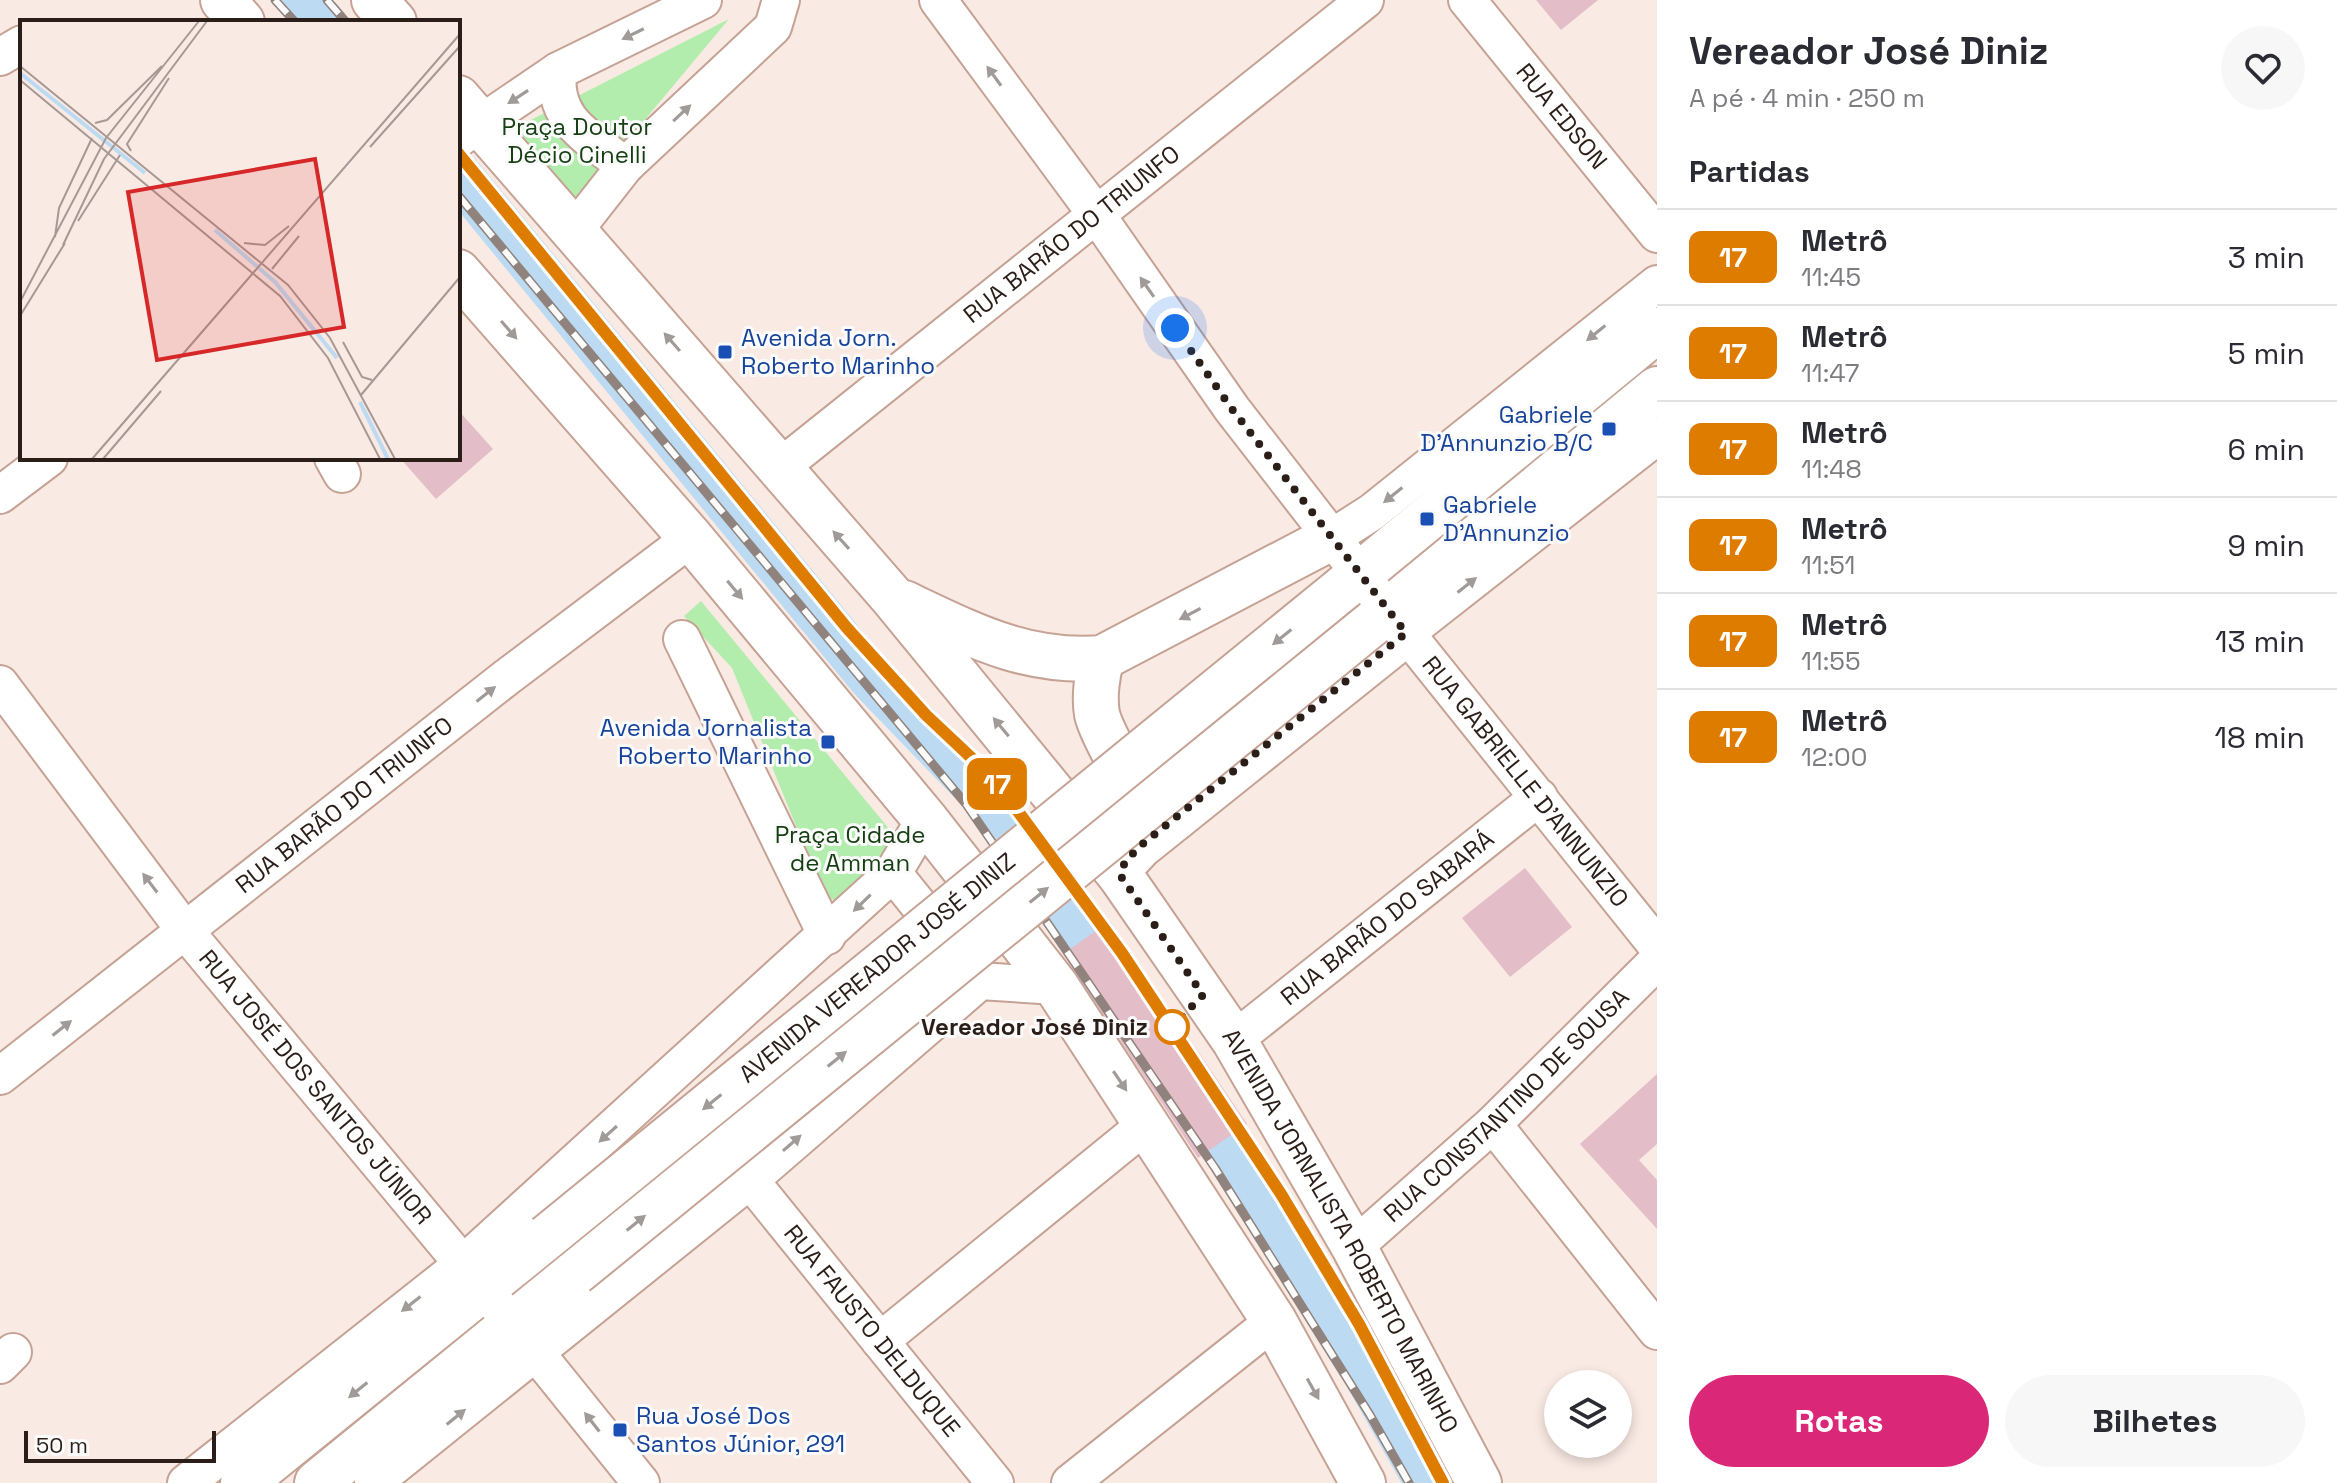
<!DOCTYPE html>
<html lang="pt">
<head>
<meta charset="utf-8">
<style>
  body { margin:0; font-family:"Space Grotesk",sans-serif; background:#f7f7f7; color:#2b2b33; height:100vh; display:flex; flex-direction:column; font-size:30px; white-space:nowrap }
  * { box-sizing:border-box; margin:0 }
  p { font-size:26px; color:#7c7c81 }
  .icon { flex:none; width:44px; height:44px; fill:none; stroke:currentColor; stroke-width:2; stroke-linecap:round; stroke-linejoin:round }
  .map { position:relative; flex:1; overflow:hidden }
  .details { display:flex; flex-direction:column; background:#fff; width:680px }
  .details>* { flex:none }
  .badge { padding:0 16px; border-radius:12px; font-size:28px; line-height:52px }
  .tools { position:absolute; left:1544px; top:1370px; display:grid; gap:16px }
  .tools a { display:grid; place-items:center; width:88px; height:88px; border-radius:50%; background:#fff; box-shadow:0 4px 12px #0003; font-size:40px }
  .scale { position:absolute; left:24px; bottom:20px; width:192px; box-sizing:border-box; padding-left:8px; border:4px solid #2b1e19; border-top:0; font-size:22px; line-height:28px; white-space:nowrap; color:#2b1e19; -webkit-text-stroke:6px #fbfbfb; paint-order:stroke }
  .you { position:absolute; width:40px; height:40px; margin:-20px; border:6px solid #fff; border-radius:50%; background:#1a73e8; box-shadow:0 0 0 12px #1a73e833 }
  .map>.badge { position:absolute; translate:-50% -50%; box-shadow:0 0 0 4px #fff }
  h2 { padding:0 32px; font-size:30px; line-height:72px }
  .round { display:grid; place-items:center; flex:none; width:84px; height:84px; border-radius:42px; background:#f7f7f7 }
  .summary { display:flex; align-items:center; justify-content:space-between; height:136px; padding:0 32px }
  h1 { font-size:38px; font-weight:600; line-height:60px }
  .action { display:flex; gap:16px; margin-top:auto; padding:16px 32px }
  .action a { flex:1; height:92px; border-radius:48px; background:#db2777; color:#fff; font-size:32px; font-weight:600; line-height:92px; text-align:center }
  .action a+a { background:#f7f7f7; color:#2b2b33 }
  ul { padding:0; list-style:none }
  li { display:flex; align-items:center; gap:24px; height:96px; padding:0 32px; border-top:2px solid #e1e1e2 }
  li div { flex:1 }
  li b { display:block; font-size:30px }
  li em { font-style:normal }
  li .badge { min-width:88px; font-weight:700; text-align:center }
  main { display:flex; flex:1; min-height:0 }
  .map>svg:first-child { display:block }
  .green { fill:#b3edad }
  .lines { fill:none; stroke-linecap:round; stroke-linejoin:round }
  .river { stroke:#bcdbf2; stroke-width:46 }
  .building { fill:#e3bdc8 }
  .minor-casing { stroke:#c5a294; stroke-width:40 }
  .major-casing { stroke:#c5a294; stroke-width:48 }
  .minor { stroke:#fff; stroke-width:36 }
  .major { stroke:#fff; stroke-width:44 }
  .rail-casing { stroke:#90827c; stroke-width:9 }
  .rail { stroke:#fbfbfb; stroke-width:6; stroke-dasharray:18; stroke-linecap:butt }
  .major-bridge-casing { stroke:#c5a294; stroke-width:48; stroke-linecap:butt }
  .major-bridge { stroke:#fff; stroke-width:44 }
  .oneway { fill:#a09a98 }
  .line-casing { stroke:#fff; stroke-width:18 }
  .line { stroke:#de7c00; stroke-width:12 }
  .walk { stroke:#2b1e19; stroke-width:8; stroke-dasharray:0 14.4 }
  .transit-dot { fill:#1a4fb4; stroke:#fbfbfb; stroke-width:3 }
  .stop-dot { fill:#fff; stroke:#de7c00; stroke-width:4 }
  .labels { text-anchor:middle; stroke-width:6; stroke-linejoin:round; paint-order:stroke }
  .street-label { font-size:24px; fill:#2b1e19; stroke:#fbfbfb }
  .park-label { font-size:24px; fill:#153f12; stroke:#fbfbfb }
  .transit-label { font-size:24px; fill:#164399; stroke:#fbfbfb; text-anchor:start }
  .stop-label { font-size:24px; font-weight:bold; fill:#2b1e19; stroke:#fbfbfb; text-anchor:end }
  .inset-river { fill:none; stroke:#bcdbf2; stroke-width:4 }
  .inset-road { fill:none; stroke:#a79893; stroke-width:2 }
  .view { fill:#d62828; fill-opacity:0.15; stroke:#d62828; stroke-width:4 }
  .inset-edge { fill:none; stroke:#2b1e19; stroke-width:4 }
</style>
</head>
<body>
<main>
<div class="map">
<svg width="1657" height="1483" viewBox="0 0 1657 1483">
  <rect width="100%" height="100%" fill="#faeae4"/>
  <g class="green">
    <path d="M729,19l-152,182 -64,-72z"/>
    <path d="M701,601l199,241 -53,65 -23,-12 -92,-227 -48,-52z"/>
  </g>
  <g class="lines">
    <g class="river">
      <path d="M301,0l21,22"/>
      <path d="M458,174l413,504 109,113 141,196"/>
      <path d="M1189,1090l154,243 85,150"/>
    </g>
  </g>
  <g class="building">
    <path d="M1536,0h62l-37,30z"/>
    <path d="M458,410l35,39 -57,50 -36,-41h58z"/>
    <path d="M1525,868l47,59 -62,50 -48,-59z"/>
    <path d="M1110,921l137,203 -49,34 -135,-204z"/>
    <path d="M1657,1074v70l-18,16 18,20v49l-77,-85z"/>
  </g>
  <g class="lines">
    <defs>
      <g id="minor">
        <path id="s1" d="M938,0l158,214 136,195 174,224 251,313"/>
        <path id="s2" d="M1467,0l190,234"/>
        <path d="M0,57l22,-13"/>
        <path d="M558,71c-6,51 32,66 67,95"/>
        <path d="M458,139l100,-68 145,-71"/>
        <path d="M574,231l51,-65 148,-139 8,-27"/>
        <path d="M333,458l9,16"/>
        <path id="s3" d="M778,469l587,-469"/>
        <path d="M0,495l49,-37"/>
        <path d="M1333,537l39,-25 285,-228"/>
        <path d="M1406,633l251,-197"/>
        <path d="M682,639l145,297"/>
        <path id="s4" d="M0,684l186,248 326,391 129,160"/>
        <path d="M893,873l86,107"/>
        <path id="s5" d="M1234,1040l305,-243"/>
        <path id="s6" d="M0,1076l507,-399 184,-139"/>
        <path d="M1493,1124l164,207"/>
        <path id="s7" d="M750,1180l245,303"/>
        <path id="s8" d="M1354,1247l139,-123 164,-163"/>
        <path d="M880,1341l268,-218"/>
        <path d="M0,1365l13,-13"/>
        <path d="M186,1483l277,-219 430,-391 32,-54"/>
        <path d="M373,1483l377,-303 230,-199 76,5"/>
        <path d="M1070,1483l204,-162"/>
      </g>
      <g id="major">
        <path d="M223,0l19,22"/>
        <path d="M374,0l20,22"/>
        <path id="s9" d="M458,98l435,500 227,277 114,165 120,207 125,236"/>
        <path d="M458,272l233,266 234,281 131,167 218,335 89,162"/>
        <path d="M1343,588l314,-258"/>
        <path d="M904,603c68,32 122,61 198,55l231,-121"/>
        <path d="M1373,623l284,-234"/>
        <path d="M1102,658c-5,16 -8,39 -5,56 4,18 41,85 54,98 7,7 15,7 24,6"/>
        <path d="M1120,875l5,-13 15,-16 266,-213"/>
        <path d="M243,1483l304,-246"/>
        <path d="M317,1483l258,-210"/>
      </g>
    </defs>
    <use href="#minor" class="minor-casing"/>
    <use href="#major" class="major-casing"/>
    <use href="#minor" class="minor"/>
    <use href="#major" class="major"/>
    <defs>
      <g id="rail">
        <path d="M275,0l20,22"/>
        <path d="M327,0l19,22"/>
        <path d="M458,153l389,475 79,87 69,65 127,173 159,241 78,130 84,159"/>
        <path d="M458,195l508,609 249,364 155,247 39,68"/>
      </g>
    </defs>
    <use href="#rail" class="rail-casing"/>
    <use href="#rail" class="rail"/>
    <defs>
      <g id="major-bridge">
        <path id="s10" d="M547,1237l796,-649"/>
        <path d="M575,1273l798,-650"/>
      </g>
    </defs>
    <use href="#major-bridge" class="major-bridge-casing"/>
    <use href="#major-bridge" class="major-bridge"/>
  </g>
  <defs><path id="oneway-solid" d="M-6-.8H1V-3.2L6.5 0L1 3.2V.8H-6Z" transform="scale(2)"/></defs>
  <g class="oneway">
    <use href="#oneway-solid" transform="translate(633 34) rotate(154)"/>
    <use href="#oneway-solid" transform="translate(994 76) rotate(-126)"/>
    <use href="#oneway-solid" transform="translate(518 97) rotate(147)"/>
    <use href="#oneway-solid" transform="translate(682 113) rotate(-43)"/>
    <use href="#oneway-solid" transform="translate(1147 287) rotate(-125)"/>
    <use href="#oneway-solid" transform="translate(509 330) rotate(49)"/>
    <use href="#oneway-solid" transform="translate(1596 333) rotate(141)"/>
    <use href="#oneway-solid" transform="translate(672 342) rotate(-131)"/>
    <use href="#oneway-solid" transform="translate(1393 495) rotate(141)"/>
    <use href="#oneway-solid" transform="translate(841 540) rotate(-132)"/>
    <use href="#oneway-solid" transform="translate(1467 585) rotate(-38)"/>
    <use href="#oneway-solid" transform="translate(735 590) rotate(50)"/>
    <use href="#oneway-solid" transform="translate(1190 614) rotate(152)"/>
    <use href="#oneway-solid" transform="translate(1282 637) rotate(141)"/>
    <use href="#oneway-solid" transform="translate(486 694) rotate(-38)"/>
    <use href="#oneway-solid" transform="translate(1001 727) rotate(-130)"/>
    <use href="#oneway-solid" transform="translate(150 883) rotate(-127)"/>
    <use href="#oneway-solid" transform="translate(1039 895) rotate(-39)"/>
    <use href="#oneway-solid" transform="translate(862 903) rotate(136)"/>
    <use href="#oneway-solid" transform="translate(62 1028) rotate(-38)"/>
    <use href="#oneway-solid" transform="translate(837 1059) rotate(-39)"/>
    <use href="#oneway-solid" transform="translate(1120 1081) rotate(56)"/>
    <use href="#oneway-solid" transform="translate(712 1102) rotate(141)"/>
    <use href="#oneway-solid" transform="translate(608 1134) rotate(138)"/>
    <use href="#oneway-solid" transform="translate(792 1143) rotate(-41)"/>
    <use href="#oneway-solid" transform="translate(636 1223) rotate(-39)"/>
    <use href="#oneway-solid" transform="translate(411 1304) rotate(142)"/>
    <use href="#oneway-solid" transform="translate(1313 1389) rotate(61)"/>
    <use href="#oneway-solid" transform="translate(358 1390) rotate(141)"/>
    <use href="#oneway-solid" transform="translate(456 1417) rotate(-39)"/>
    <use href="#oneway-solid" transform="translate(592 1422) rotate(-128)"/>
  </g>
  <g class="lines">
    <defs>
      <path id="line" d="M458,153l389,475 79,87 69,65 127,173 159,241 78,130 84,159"/>
    </defs>
    <use href="#line" class="line-casing"/>
    <use href="#line" class="line"/>
    <path class="walk" d="M1172,1027l31,-32 -83,-120 5,-13 15,-16 266,-213 -174,-224 -57,-81"/>
  </g>
  <g class="transit-dot">
    <rect x="717" y="344" width="16" height="16" rx="4"/>
    <rect x="1601" y="421" width="16" height="16" rx="4"/>
    <rect x="1419" y="511" width="16" height="16" rx="4"/>
    <rect x="820" y="734" width="16" height="16" rx="4"/>
    <rect x="612" y="1422" width="16" height="16" rx="4"/>
  </g>
  <circle class="stop-dot" cx="1172" cy="1027" r="16"/>
  <g class="labels">
    <g class="street-label">
      <text dy="8" stroke="none"><textPath href="#s2" startOffset="150">RUA EDSON</textPath></text>
      <text dy="8" stroke="none"><textPath href="#s3" startOffset="376">RUA BARÃO DO TRIUNFO</textPath></text>
      <text dy="8" stroke="none"><textPath href="#s1" startOffset="978">RUA GABRIELLE D'ANNUNZIO</textPath></text>
      <text dy="8" stroke="none"><textPath href="#s6" startOffset="438">RUA BARÃO DO TRIUNFO</textPath></text>
      <text dy="8" stroke="none"><textPath href="#s5" startOffset="196">RUA BARÃO DO SABARÁ</textPath></text>
      <text dy="8" stroke="none"><textPath href="#s10" startOffset="426">AVENIDA VEREADOR JOSÉ DINIZ</textPath></text>
      <text dy="8" stroke="none"><textPath href="#s4" startOffset="512">RUA JOSÉ DOS SANTOS JÚNIOR</textPath></text>
      <text dy="8" stroke="none"><textPath href="#s8" startOffset="208">RUA CONSTANTINO DE SOUSA</textPath></text>
      <text dy="8" stroke="none"><textPath href="#s9" startOffset="1440">AVENIDA JORNALISTA ROBERTO MARINHO</textPath></text>
      <text dy="8" stroke="none"><textPath href="#s7" startOffset="194">RUA FAUSTO DELDUQUE</textPath></text>
    </g>
    <g class="park-label">
      <text x="577" y="135">Praça Doutor<tspan x="577" dy="28">Décio Cinelli</tspan></text>
      <text x="850" y="843">Praça Cidade<tspan x="850" dy="28">de Amman</tspan></text>
    </g>
    <g class="transit-label">
      <text x="741" y="346">Avenida Jorn.<tspan x="741" dy="28">Roberto Marinho</tspan></text>
      <text x="1593" y="423" text-anchor="end">Gabriele<tspan x="1593" dy="28">D'Annunzio B/C</tspan></text>
      <text x="1443" y="513">Gabriele<tspan x="1443" dy="28">D'Annunzio</tspan></text>
      <text x="812" y="736" text-anchor="end">Avenida Jornalista<tspan x="812" dy="28">Roberto Marinho</tspan></text>
      <text x="636" y="1424">Rua José Dos<tspan x="636" dy="28">Santos Júnior, 291</tspan></text>
    </g>
    <g class="stop-label">
      <text x="1148" y="1035">Vereador José Diniz</text>
    </g>
  </g>
  <g transform="translate(20 20)">
    <rect width="440" height="440" fill="#faeae4"/>
    <path class="inset-river" d="M0,53l125,100M195,210l60,52 62,76M340,382l28,57"/>
    <path class="inset-road" d="M0,46l268,219 42,53 65,121M0,60l260,216 48,62 52,101M75,103l12,-3 55,-54M350,127l90,-101M111,131l-4,-7 42,-66M58,201l42,-66M35,217l4,-29 33,-70M224,223l21,2 24,-19M43,225l41,-86 103,-138M252,249l27,-33M0,282l86,-164 93,-117M0,296l45,-73M323,322l19,35 10,3M341,375l99,-118M72,439l368,-425M83,439l58,-68"/>
    <path class="view" d="M295,139l29,168 -187,33 -29,-168z"/>
    <rect width="440" height="440" class="inset-edge"/>
  </g>
</svg>
<div class="tools">
<a><svg class="icon" aria-label="layers" viewBox="0 0 24 24"><path d="M12 4l9 5-9 5-9-5zM3 14l9 5 9-5"/></svg></a>
</div>
<div class="scale">50 m</div>
<div class="you" style="left:1175px;top:328px"></div>
<b class="badge" style="left:997px;top:784px;background:#de7c00;color:#fff">17</b>
</div>
<section class="details">
<div class="summary"><div><h1>Vereador José Diniz</h1><p>A pé · 4 min · 250 m</p></div><a class="round"><svg class="icon" aria-label="heart" viewBox="0 0 24 24"><path d="M12 20l-8-8c-3-5 5-10 8-4 3-6 11-1 8 4z"/></svg></a></div>
<h2>Partidas</h2>
<ul>
<li><span class="badge" style="background:#de7c00;color:#fff">17</span><div><b>Metrô</b><p>11:45</p></div><em>3 min</em></li>
<li><span class="badge" style="background:#de7c00;color:#fff">17</span><div><b>Metrô</b><p>11:47</p></div><em>5 min</em></li>
<li><span class="badge" style="background:#de7c00;color:#fff">17</span><div><b>Metrô</b><p>11:48</p></div><em>6 min</em></li>
<li><span class="badge" style="background:#de7c00;color:#fff">17</span><div><b>Metrô</b><p>11:51</p></div><em>9 min</em></li>
<li><span class="badge" style="background:#de7c00;color:#fff">17</span><div><b>Metrô</b><p>11:55</p></div><em>13 min</em></li>
<li><span class="badge" style="background:#de7c00;color:#fff">17</span><div><b>Metrô</b><p>12:00</p></div><em>18 min</em></li>
</ul>
<div class="action"><a>Rotas</a><a>Bilhetes</a></div>
</section>
</main>
</body>
</html>
